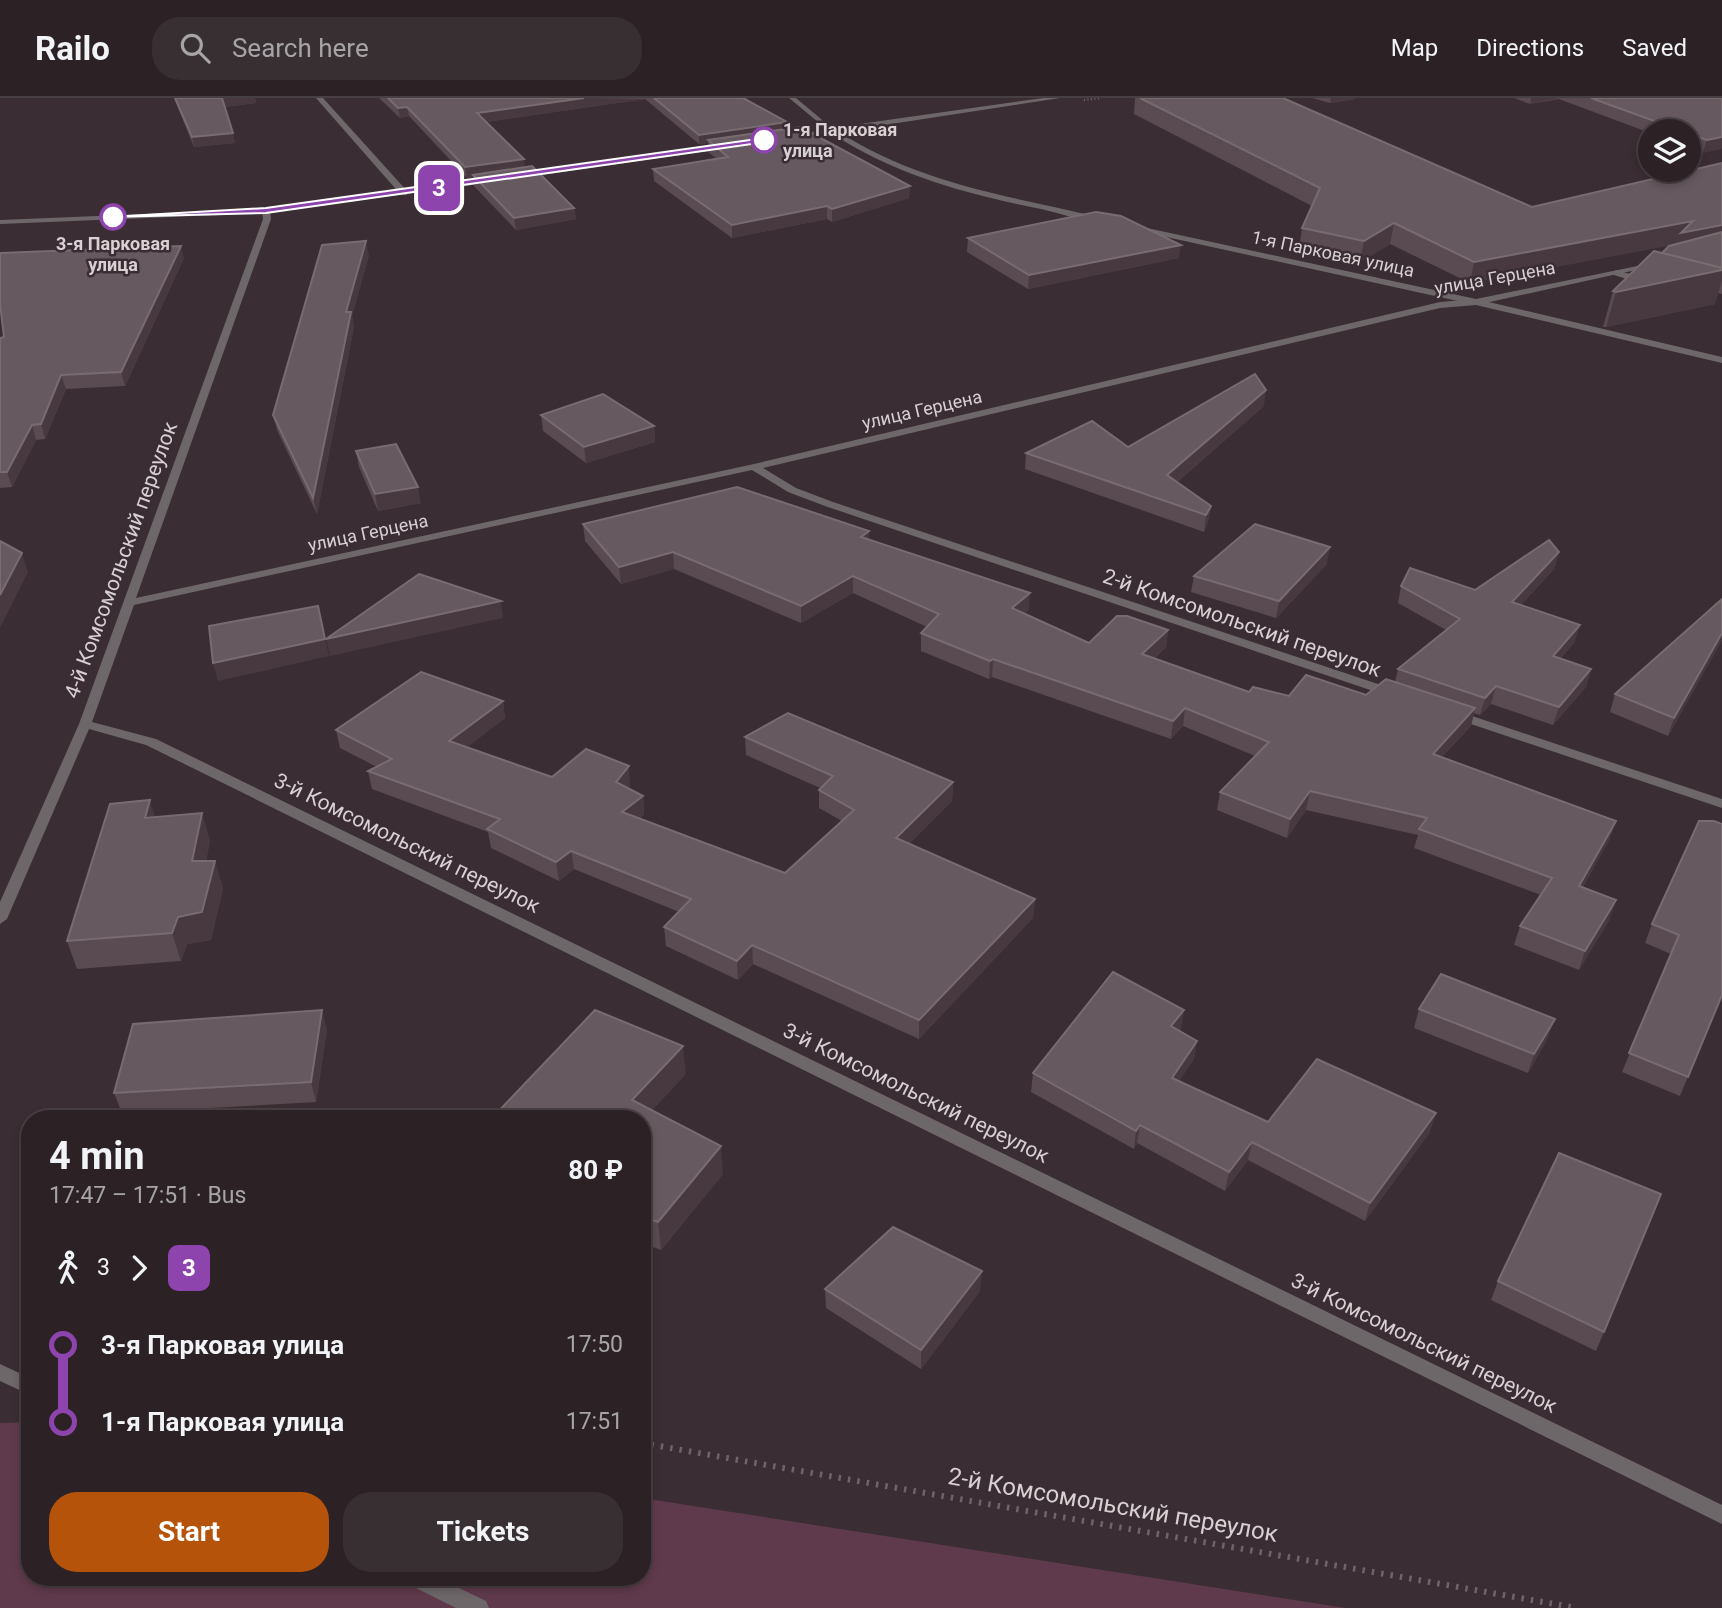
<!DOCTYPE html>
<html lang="en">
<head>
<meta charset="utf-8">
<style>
  body { margin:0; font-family:Roboto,sans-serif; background:#382f32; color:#f1f3f6; height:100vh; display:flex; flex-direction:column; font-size:26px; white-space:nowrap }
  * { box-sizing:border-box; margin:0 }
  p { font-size:23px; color:#a6a4a7 }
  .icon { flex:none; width:38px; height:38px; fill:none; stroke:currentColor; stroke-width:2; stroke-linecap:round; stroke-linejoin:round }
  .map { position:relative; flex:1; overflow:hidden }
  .details { position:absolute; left:21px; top:1012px; width:630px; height:476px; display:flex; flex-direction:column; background:#2c2226; border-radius:28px; box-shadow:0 4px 10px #0003,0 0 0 2px #483f43 }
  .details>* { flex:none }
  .badge { padding:0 14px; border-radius:10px; font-size:24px; line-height:46px }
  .fabs { position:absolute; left:1638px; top:21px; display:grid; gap:14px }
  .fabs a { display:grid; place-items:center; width:63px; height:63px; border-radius:50%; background:#2c2226; box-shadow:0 4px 10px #0003,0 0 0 2px #483f43; font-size:35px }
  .map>.badge { position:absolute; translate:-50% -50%; box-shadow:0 0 0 4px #fff }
  .legs { display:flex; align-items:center; gap:10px; height:77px; padding:0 28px; font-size:23px }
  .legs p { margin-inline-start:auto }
  .headline { display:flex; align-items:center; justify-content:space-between; height:119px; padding:0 28px }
  h1 { font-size:38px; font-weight:700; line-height:52px }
  .cta { display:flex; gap:14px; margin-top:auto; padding:14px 28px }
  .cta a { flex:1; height:80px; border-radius:28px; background:#b45309; color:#fff; font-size:28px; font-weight:700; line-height:80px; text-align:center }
  .cta a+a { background:#382f32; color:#f1f3f6 }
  ul { padding:0 28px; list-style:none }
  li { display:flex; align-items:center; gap:24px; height:77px; font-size:26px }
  li i { display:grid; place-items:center; width:10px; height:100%; margin:0 9px; background:currentColor }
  li i::after { content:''; width:18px; height:18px; margin:-9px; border:5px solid; border-radius:50%; background:#2c2226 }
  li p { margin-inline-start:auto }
  li:first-child i { background:linear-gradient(#0000 50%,currentColor 0) }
  li:last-child i { background:linear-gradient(currentColor 50%,#0000 0) }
  header { display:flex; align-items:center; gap:42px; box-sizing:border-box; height:98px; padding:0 35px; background:#2c2226; border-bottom:2px solid #483f43 }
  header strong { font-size:33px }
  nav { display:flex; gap:38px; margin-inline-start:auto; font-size:24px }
  .search { width:490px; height:63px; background:#382f32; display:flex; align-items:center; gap:18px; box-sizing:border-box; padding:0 24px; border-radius:28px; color:#a6a4a7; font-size:26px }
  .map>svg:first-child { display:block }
  .green { fill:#5f3a4c }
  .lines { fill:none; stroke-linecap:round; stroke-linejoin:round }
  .path-far1 { stroke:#706469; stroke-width:2.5; stroke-dasharray:1 2.5; stroke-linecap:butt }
  .path { stroke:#706469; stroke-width:6; stroke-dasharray:2.5 7; stroke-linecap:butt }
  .service { fill:#6e676a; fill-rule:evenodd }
  .minor { fill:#6e676a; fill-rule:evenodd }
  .tertiary { fill:#6e676a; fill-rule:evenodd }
  .wall { fill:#594b51 }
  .shaded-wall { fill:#47393f }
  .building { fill:#66595f; stroke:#786c71; stroke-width:2 }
  .line-1 { fill:#8e44ad; stroke:#fff; stroke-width:2 }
  .stop-1-dot { fill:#fff; stroke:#8e44ad; stroke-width:3.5 }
  .labels { text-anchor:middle; stroke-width:5; stroke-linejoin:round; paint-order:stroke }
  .far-stop-label { font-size:18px; font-weight:bold; fill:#d8d0d3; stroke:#3a2d33; text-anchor:start }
  .far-street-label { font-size:18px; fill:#d8d0d3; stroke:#3a2d33 }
  .street-label { font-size:21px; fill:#d8d0d3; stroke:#3a2d33 }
  .near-street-label { font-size:24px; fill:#d8d0d3; stroke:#3a2d33 }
</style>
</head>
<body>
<header>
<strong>Railo</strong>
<div class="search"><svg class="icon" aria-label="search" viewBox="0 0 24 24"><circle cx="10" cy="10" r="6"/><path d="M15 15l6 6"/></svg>Search here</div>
<nav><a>Map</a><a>Directions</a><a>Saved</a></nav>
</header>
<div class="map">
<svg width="1722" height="1510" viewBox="0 0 1722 1510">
  <rect width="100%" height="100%" fill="#3a2d33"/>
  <path class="green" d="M30,1324v155h612v-79l704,110h-1346v-185z"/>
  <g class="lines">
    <path class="path-far1" d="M1084,2l16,-2"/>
    <path class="path" d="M642,1345l935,165"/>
    <g class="service">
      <path d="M1617,172l32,10 1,2 -4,3 -32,-10v-4z"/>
      <path d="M0,1266l30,14v17l-30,-14z"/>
      <path d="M405,1479h31l50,24 3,7h-33l-48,-24z"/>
    </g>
    <g class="minor">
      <path d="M316,0h7l84,93v4h-6z"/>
      <path d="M789,0h7l37,31v2h-4z"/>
      <path d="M266,111l4,2 1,8 -135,379 618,-134 686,-162 36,-3 181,-37v4h-3l-178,39 -36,3 -677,160 33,20 37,14 563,188 2,3 -2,3h-8l-563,-190 -37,-14 -36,-22 -618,135 -42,117 64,17 1566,766v19l-1576,-779 -57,-16 -82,190 -7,5v-22l79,-178 184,-505 -1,-8z"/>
      <path d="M1454,612l268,89v9l-272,-91 -2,-3z"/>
    </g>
    <g class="tertiary">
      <path d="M1043,0h17l-221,34c79,51 169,64 260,85v4c-19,0 -40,-8 -58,-12 -75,-15 -146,-34 -210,-76l-36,5 -4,-2 40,-8z"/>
      <path d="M726,46l3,4 -208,30 -4,-2z"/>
      <path d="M491,80h3v4l-228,31 -266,11v-4l266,-11z"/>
      <path d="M1133,127l343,74 246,58v6l-246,-58 -346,-76 -1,-2z"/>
    </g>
  </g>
  <g class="wall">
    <path d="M174,0h81l1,5 -31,4 10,36 -41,4z"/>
    <path d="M379,0h368l-1,2 41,22v7l123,57 -1,12 -77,24 -5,-3 -95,19 -78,-57 -1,-12 63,-11 -8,-6v-9l-9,1 -54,-45 -159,23 39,45 49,41 2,11 -60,11 -42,-44 -1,-9 -6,1 -58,-62 -9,2z"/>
    <path d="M1135,0h148l249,109 190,-44v131l-4,-1 -3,11 -109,23h-3l10,-36 58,-46 -201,38 -80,-39 -30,18 -61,-13 3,-21 10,-22 -178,-92z"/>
    <path d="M1312,0h43v1l-25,4z"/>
    <path d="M1514,0h208l-19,55 -14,-5v-17h-39v2l-91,-34 -29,5z"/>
    <path d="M968,140l211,20 -151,31 -61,-37z"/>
    <path d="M369,157l-17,61 2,11 -37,187 -40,-84 -4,-15z"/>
    <path d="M184,160l-59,128 -59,3 -21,50 -9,1 -24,47 -12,1v-150l4,-1z"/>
    <path d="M1264,308l-87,76 34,24 -3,16 -4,10 -179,-63 1,-16 102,-6z"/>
    <path d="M541,317l113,11 1,16 -69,21 -43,-32z"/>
    <path d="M356,353l65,52 -43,8 -19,-44z"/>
    <path d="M583,426l286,16 160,70 -4,3 64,30 79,-13 -2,17 -12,12 95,33 40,4 77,-1 29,-13 3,-13 48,-39 -48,-27 3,-17 74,4 80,-22 -34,37 54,37 -15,17 31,10 -5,18 -33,38 -62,-21 -11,11 -6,-2 -3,13 -29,31 174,64 -7,19 -26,47 27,32 -31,51 -65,-25 6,-19 21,-31 -127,-47 4,-13 -112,-25 -19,28 -70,-28 3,-18 35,-36 -72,-30 -12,13 -179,-62 -3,2 -68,-28v-18l6,-6 -74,-34 -52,30 -127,-54 -53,15 -36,-43z"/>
    <path d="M1327,466l-51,54 -85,-26 3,-16z"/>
    <path d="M1722,501v41l-54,96 -58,-24 5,-18z"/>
    <path d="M503,603l2,17 -38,29 85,30 78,8 -2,3 15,8 1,18 -4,4 145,55 57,-52 -23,-13v-18l1,-2 -74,-33 -1,-18 208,45 -1,19 -43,43 126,55 -2,19 -114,121 -166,-75 -15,16 -72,-34 -2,-19 15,-15 -105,-43 -15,12 -68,-33 -3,-16 -116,-43 -4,-18 9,-4 -37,-19 -4,-18z"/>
    <path d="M155,719l55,23 -4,21 17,27 -12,52 -24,4 -6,17 -104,8 -10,-28z"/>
    <path d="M1699,723l23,174 -42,101 -58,-24 49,-118 -26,-11 7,-19z"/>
    <path d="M1419,911l129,29 -20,35 -114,-45z"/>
    <path d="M327,931l-11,73 -194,11 -8,-20z"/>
    <path d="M1181,931l-2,2 18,10 -3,18 -15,22 89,41 162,10 -65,89 -117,-61 -23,31 -88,-48 -3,6 -103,-57 2,-19z"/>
    <path d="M686,976l-34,36 71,64 -62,76 -19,-7v-125z"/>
    <path d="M1498,1183l106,51 -8,19 -105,-51z"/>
    <path d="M825,1191l155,2 -59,78 -95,-61z"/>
  </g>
  <g class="shaded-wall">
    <path d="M222,0h33l1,5 -32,4z"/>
    <path d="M584,0l61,1 -167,24 -1,-10z"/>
    <path d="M1331,0h24v1l-25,4z"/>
    <path d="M1531,0h28l-29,6z"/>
    <path d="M407,9l2,9 -9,2 -2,-10z"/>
    <path d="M787,24v10l-79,8v3l-9,1v-9z"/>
    <path d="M233,35l2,10 -41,4 -2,-10z"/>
    <path d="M1722,39v12l-19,4 4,-13z"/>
    <path d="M524,61l1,10 -52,6v2l-6,1 -2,-11z"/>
    <path d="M910,88l-1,12 -77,24v-13z"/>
    <path d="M827,108v13l-95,19v-13z"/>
    <path d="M574,110l2,11 -60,11 -2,-12z"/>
    <path d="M1693,123l29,4v18l-44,1 -208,39 4,-21z"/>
    <path d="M1394,125l-4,21 -30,18 4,-21z"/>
    <path d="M366,143l3,14 -17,61 2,11 -37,187 -4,-16 33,-186z"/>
    <path d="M1181,147l-2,13 -151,31 1,-14z"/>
    <path d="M181,148l3,12 -59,128 -4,-14z"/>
    <path d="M1722,172v10l-7,24 -109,23 10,-35z"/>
    <path d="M61,277l5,14 -21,50 -4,-15z"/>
    <path d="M1266,292l-2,16 -98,85 1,-16z"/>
    <path d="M32,327l4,15 -24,47 -5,-15z"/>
    <path d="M654,328l1,16 -69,21 -2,-16z"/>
    <path d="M418,389l3,16 -43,8 -3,-17z"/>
    <path d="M1211,408l-3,16 -4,10 2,-17z"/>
    <path d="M869,433v17l-8,-11z"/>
    <path d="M1330,449l-3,17 -51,54 3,-17z"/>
    <path d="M673,454l1,17 -53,15 -2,-17z"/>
    <path d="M1559,454l-4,16 -47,51 4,-17z"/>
    <path d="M22,455l6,19 -28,56v-33z"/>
    <path d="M853,478v17l-52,30v-17z"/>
    <path d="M1030,495l-1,17 -18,15 1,-17z"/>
    <path d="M501,503l2,17 -173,38 -4,-17z"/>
    <path d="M318,508l11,50 -111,25 -5,-18z"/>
    <path d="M1580,527l-5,17 -28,32 6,-18z"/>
    <path d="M1168,532l-2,17 -26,25 2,-18z"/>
    <path d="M1722,535v7l-54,96 6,-18z"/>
    <path d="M993,561l-1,18 -3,2 1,-18z"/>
    <path d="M1591,571l-5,18 -33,38 6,-18z"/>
    <path d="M1496,588l-5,18 -11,11 5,-17z"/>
    <path d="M503,603l2,17 -53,41 -3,-18z"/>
    <path d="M1185,610l-2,18 -12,13 2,-18z"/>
    <path d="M1475,610l-4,18 -43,46 5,-18z"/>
    <path d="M629,668l1,19 -12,15 -2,-18z"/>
    <path d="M953,684l-1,19 -56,56v-19z"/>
    <path d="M1310,693l-4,19 -19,28 3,-19z"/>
    <path d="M643,698l1,18 -20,16 -2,-18z"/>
    <path d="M150,702l8,27 -13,-9z"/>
    <path d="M202,715l8,27 -9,49 -9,-28z"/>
    <path d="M1616,723l-7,19 -36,65 6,-19z"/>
    <path d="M571,753l3,18 -15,12 -3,-19z"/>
    <path d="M215,763l8,27 -12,52 -24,4 -6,17 -9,-28 6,-16z"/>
    <path d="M1035,801l-2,19 -114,121v-19z"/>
    <path d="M1616,802l-6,19 -31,51 6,-19z"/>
    <path d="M752,847l1,19 -15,16 -1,-19z"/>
    <path d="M322,912l5,19 -11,73 -5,-20z"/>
    <path d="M1184,912l-3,19 -13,15 3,-18z"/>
    <path d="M1555,921l-7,19 -20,35 6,-19z"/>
    <path d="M1197,943l-3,18 -25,37 3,-18z"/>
    <path d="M683,948l3,28 -44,47 -10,-21z"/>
    <path d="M1436,1015l-6,19 -65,89 5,-18z"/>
    <path d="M1140,1027l-3,18 -3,6 2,-18z"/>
    <path d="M1252,1044l-4,18 -23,31 4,-19z"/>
    <path d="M721,1048l2,28 -62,76 -3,-28z"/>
    <path d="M982,1173l-2,20 -59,78v-19z"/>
  </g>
  <g class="building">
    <path d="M175,0h47l11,35 -41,4z"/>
    <path d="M388,0h196l-107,15 47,46 -59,8 -58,-60 -9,1z"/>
    <path d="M654,0h89l44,24 -88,13z"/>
    <path d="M1140,0h143l249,109 190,-44v62l-41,8 12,-12 -219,41 -80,-39 -30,18 -62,-13 18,-40z"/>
    <path d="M1591,0h131v39l-15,3 -18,-6v-3h-7z"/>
    <path d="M800,29l110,59 -78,23 -5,-3 -95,19 -79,-56 75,-12 -20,-17z"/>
    <path d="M532,68l42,42 -60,10 -41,-43z"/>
    <path d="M1096,114l25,4 60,29 -152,30 -61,-37z"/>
    <path d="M1722,134v36l-60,-15 7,-7z"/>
    <path d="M366,143l-20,71h5l-38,186 -40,-83 49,-170z"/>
    <path d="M181,148l-60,126 -60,3 -20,49 -9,1 -25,47h-7v-134l4,-1 -4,-33v-51z"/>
    <path d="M1654,153l68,17v2l-106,22 -3,-1z"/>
    <path d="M1255,276l11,16 -99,85 44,31 -5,9 -180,-62 66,-32 36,26z"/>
    <path d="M603,296l51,32 -70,21 -43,-32z"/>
    <path d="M396,346l22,43 -43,7 -19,-43z"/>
    <path d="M737,389l132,44 -8,6 169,56 -18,15 77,35 28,-27h10l41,14 -26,24 107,38 4,-5 36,9 17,-21 60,20 20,-16 89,29 -42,46 183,67 -37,65 37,14 -31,51 -65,-25 32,-48 -133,-49 8,-11 -117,-27 -20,28 -70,-27 49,-50 -84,-34 -12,13 -180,-62 -3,2 -69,-28 18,-19 -86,-38 -52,30 -128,-54 -54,15 -36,-43z"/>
    <path d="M1255,426l75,23 -51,54 -85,-25z"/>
    <path d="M1549,442l10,12 -47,50 68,23 -27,31 38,13 -32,38 -63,-21 -11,12 -87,-29 62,-50 -59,-33 9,-18 65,22z"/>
    <path d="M0,443l22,12 -22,42z"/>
    <path d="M419,476l82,27 -175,38z"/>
    <path d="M1722,501v34l-48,85 -59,-24z"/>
    <path d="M318,508l7,33 -112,24 -4,-37z"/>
    <path d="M421,574l82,29 -54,40 103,36 34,-28 43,17 -13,16 27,14 -21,16 163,61 69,-63 -35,-20 14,-14 -88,-39 43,-24 165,69 -57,56 139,61 -116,121 -167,-75 -15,16 -73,-34 27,-28 -120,-48 -15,11 -69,-33 13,-10 -132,-48 24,-12 -56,-29z"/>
    <path d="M150,702l-5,18 57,-5 -10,48h23l-13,51 -24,5 -6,16 -105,8 43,-137z"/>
    <path d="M1699,723h15l8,3v171l-34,82 -59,-24 50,-118 -27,-11z"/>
    <path d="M1113,874l71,38 -13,16 26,15 -25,37 96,44 49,-63 119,54 -66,90 -118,-61 -23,30 -89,-47 -4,6 -103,-58z"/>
    <path d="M1441,876l114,45 -21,35 -115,-45z"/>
    <path d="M322,912l-11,72 -197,11 19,-69z"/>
    <path d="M595,912l88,36 -51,54 89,46 -63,76 -16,-6v-98h-150z"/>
    <path d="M1559,1055l102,41 -57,138 -106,-51z"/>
    <path d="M893,1129l89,44 -61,79 -96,-61z"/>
  </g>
  <path class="line-1" d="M764,40l2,4 -500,71 -157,4 157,-9z"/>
  <g class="stop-1-dot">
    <circle cx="764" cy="42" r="12"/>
    <circle cx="113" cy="119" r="12"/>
  </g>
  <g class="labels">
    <g class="far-stop-label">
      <text x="783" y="38">1-я Парковая<tspan x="783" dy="21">улица</tspan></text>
      <text x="113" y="152" text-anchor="middle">3-я Парковая<tspan x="113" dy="21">улица</tspan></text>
    </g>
    <g class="far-street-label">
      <text transform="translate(1333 156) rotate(12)" y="6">1-я Парковая улица</text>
      <text transform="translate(1495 180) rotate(-10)" y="6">улица Герцена</text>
      <text transform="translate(922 312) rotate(-13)" y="6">улица Герцена</text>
      <text transform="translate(368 435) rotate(-12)" y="6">улица Герцена</text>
    </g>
    <g class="street-label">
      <text transform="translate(121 462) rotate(-70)" y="7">4-й Комсомольский переулок</text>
      <text transform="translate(1242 525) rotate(19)" y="7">2-й Комсомольский переулок</text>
      <text transform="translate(407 745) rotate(26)" y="7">3-й Комсомольский переулок</text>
      <text transform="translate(916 995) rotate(26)" y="7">3-й Комсомольский переулок</text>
      <text transform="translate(1424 1245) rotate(26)" y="7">3-й Комсомольский переулок</text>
    </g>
    <g class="near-street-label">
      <text transform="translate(1113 1407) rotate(10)" y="8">2-й Комсомольский переулок</text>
    </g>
  </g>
</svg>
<div class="fabs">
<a><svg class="icon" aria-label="layers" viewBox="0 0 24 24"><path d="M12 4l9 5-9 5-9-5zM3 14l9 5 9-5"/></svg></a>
</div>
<b class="badge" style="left:439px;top:90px;background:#8e44ad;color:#fff">3</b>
<section class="details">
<div class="headline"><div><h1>4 min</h1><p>17:47 – 17:51 · Bus</p></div><b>80 ₽</b></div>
<div class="legs"><svg class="icon" aria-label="walk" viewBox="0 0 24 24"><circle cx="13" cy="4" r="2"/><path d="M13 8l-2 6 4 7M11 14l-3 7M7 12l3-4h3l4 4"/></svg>3<svg class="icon" aria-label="forward" viewBox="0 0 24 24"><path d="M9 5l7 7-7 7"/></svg><b class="badge" style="background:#8e44ad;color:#fff">3</b></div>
<ul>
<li><i style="color:#8e44ad"></i><b>3-я Парковая улица</b><p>17:50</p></li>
<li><i style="color:#8e44ad"></i><b>1-я Парковая улица</b><p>17:51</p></li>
</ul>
<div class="cta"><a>Start</a><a>Tickets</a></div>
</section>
</div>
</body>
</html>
